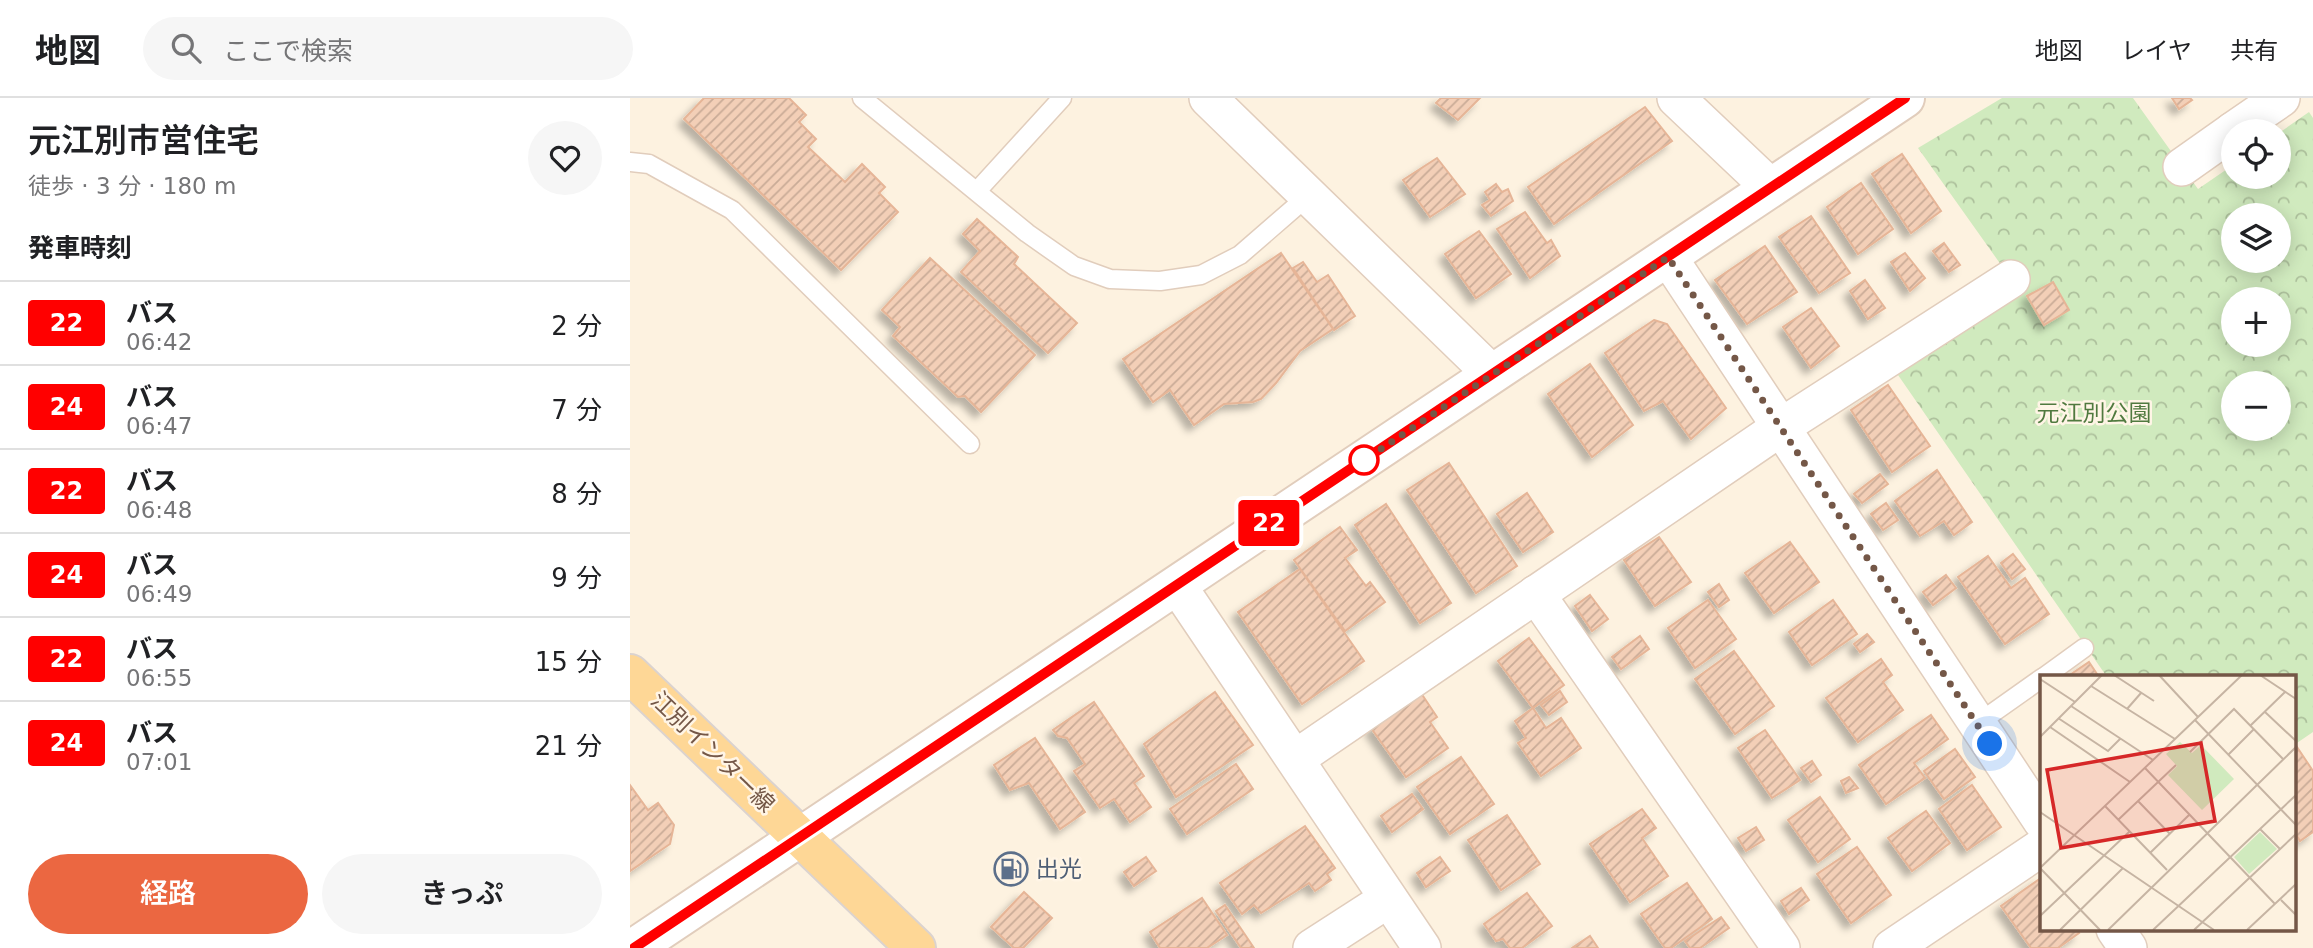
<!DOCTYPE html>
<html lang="ja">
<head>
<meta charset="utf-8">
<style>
  body { margin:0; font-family:"DejaVu Sans","Noto Sans JP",sans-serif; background:#f6f6f6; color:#202124; height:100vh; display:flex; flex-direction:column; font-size:26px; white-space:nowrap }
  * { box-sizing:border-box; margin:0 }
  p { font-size:23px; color:#757577 }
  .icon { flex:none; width:38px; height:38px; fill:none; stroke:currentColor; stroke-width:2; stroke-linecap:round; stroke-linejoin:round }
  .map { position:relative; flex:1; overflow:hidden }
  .side { display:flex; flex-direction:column; background:#fff; width:630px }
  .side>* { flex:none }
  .badge { padding:0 14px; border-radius:5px; font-size:24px; line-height:46px }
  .tools { position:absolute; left:1591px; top:21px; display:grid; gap:14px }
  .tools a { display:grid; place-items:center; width:70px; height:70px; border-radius:50%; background:#fff; box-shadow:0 4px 18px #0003; font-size:35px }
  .you { position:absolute; width:35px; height:35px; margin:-18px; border:5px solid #fff; border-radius:50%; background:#1a73e8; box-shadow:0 0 0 10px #1a73e833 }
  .map>.badge { position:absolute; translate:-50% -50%; box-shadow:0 0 0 4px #fff }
  h2 { padding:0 28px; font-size:26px; line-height:63px }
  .round { display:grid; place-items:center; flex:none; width:74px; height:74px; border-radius:37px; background:#f6f6f6 }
  .head { display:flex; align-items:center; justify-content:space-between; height:119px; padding:0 28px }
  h1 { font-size:33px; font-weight:600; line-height:52px }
  .cta { display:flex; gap:14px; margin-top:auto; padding:14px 28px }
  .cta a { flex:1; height:80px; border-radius:42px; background:#eb6741; color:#fff; font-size:28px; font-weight:600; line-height:80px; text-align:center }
  .cta a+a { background:#f6f6f6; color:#202124 }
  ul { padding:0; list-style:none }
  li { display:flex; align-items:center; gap:21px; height:84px; padding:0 28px; border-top:2px solid #e0e0e0 }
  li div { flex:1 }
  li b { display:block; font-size:26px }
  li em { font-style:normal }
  li .badge { min-width:77px; font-weight:700; text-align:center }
  header { display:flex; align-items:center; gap:42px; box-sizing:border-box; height:98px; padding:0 35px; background:#fff; border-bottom:2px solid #e0e0e0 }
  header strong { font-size:33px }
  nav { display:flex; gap:38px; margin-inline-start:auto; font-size:24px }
  .search { width:490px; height:63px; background:#f6f6f6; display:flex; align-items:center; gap:18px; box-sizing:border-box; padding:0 24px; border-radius:38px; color:#757577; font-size:26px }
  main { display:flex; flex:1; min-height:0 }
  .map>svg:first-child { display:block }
  .park { fill:url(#park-crowns); fill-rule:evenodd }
  .building { fill:url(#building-hatch); stroke:#e6b597; stroke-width:2; filter:url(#shadow) }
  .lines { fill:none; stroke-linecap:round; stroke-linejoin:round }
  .service-casing { stroke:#e1cdbc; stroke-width:21 }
  .minor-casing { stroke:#e1cdbc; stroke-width:40 }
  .tertiary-casing { stroke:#e1cdbc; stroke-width:42 }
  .primary-casing { stroke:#dbd3cf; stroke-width:42 }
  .service { stroke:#fff; stroke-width:18 }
  .minor { stroke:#fff; stroke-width:37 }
  .tertiary { stroke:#fff; stroke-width:38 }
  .primary { stroke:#fed796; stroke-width:38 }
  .line-casing { stroke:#fff; stroke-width:16 }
  .line { stroke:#f00; stroke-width:10 }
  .walk { stroke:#745747; stroke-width:7; stroke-dasharray:0 12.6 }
  .stop-dot { fill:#fff; stroke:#f00; stroke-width:3.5 }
  .labels { text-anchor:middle; stroke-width:5; stroke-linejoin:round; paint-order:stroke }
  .park-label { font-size:23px; fill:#507a3f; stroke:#fff5e6 }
  .street-label { font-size:23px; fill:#745747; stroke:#fff5e6 }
  .service-label { font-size:23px; fill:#4e5e75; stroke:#fff5e6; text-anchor:start }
  .inset-road { fill:none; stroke:#c6b4a3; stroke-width:2 }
  .view { fill:#d62828; fill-opacity:0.15; stroke:#d62828; stroke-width:3.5 }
  .inset-edge { fill:none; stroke:#745747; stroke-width:3.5 }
</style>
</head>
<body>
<header>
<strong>地図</strong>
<div class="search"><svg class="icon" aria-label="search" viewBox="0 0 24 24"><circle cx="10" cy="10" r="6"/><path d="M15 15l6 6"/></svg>ここで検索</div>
<nav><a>地図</a><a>レイヤ</a><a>共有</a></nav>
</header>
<main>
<section class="side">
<div class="head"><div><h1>元江別市営住宅</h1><p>徒歩 · 3 分 · 180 m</p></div><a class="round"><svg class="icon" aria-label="heart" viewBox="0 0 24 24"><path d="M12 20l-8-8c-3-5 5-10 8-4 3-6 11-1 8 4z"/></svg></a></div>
<h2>発車時刻</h2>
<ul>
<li><span class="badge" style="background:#f00;color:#fff">22</span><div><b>バス</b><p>06:42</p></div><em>2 分</em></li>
<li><span class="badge" style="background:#f00;color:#fff">24</span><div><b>バス</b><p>06:47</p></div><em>7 分</em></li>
<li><span class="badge" style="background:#f00;color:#fff">22</span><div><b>バス</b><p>06:48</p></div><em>8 分</em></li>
<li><span class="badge" style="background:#f00;color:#fff">24</span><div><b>バス</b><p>06:49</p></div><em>9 分</em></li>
<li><span class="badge" style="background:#f00;color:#fff">22</span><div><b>バス</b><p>06:55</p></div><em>15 分</em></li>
<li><span class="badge" style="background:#f00;color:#fff">24</span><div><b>バス</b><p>07:01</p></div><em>21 分</em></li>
</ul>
<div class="cta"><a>経路</a><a>きっぷ</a></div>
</section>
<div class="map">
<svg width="1683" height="850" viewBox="0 0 1683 850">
  <defs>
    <pattern id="park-crowns" width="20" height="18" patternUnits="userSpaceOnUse" patternTransform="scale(1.75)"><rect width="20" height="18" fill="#d0eabe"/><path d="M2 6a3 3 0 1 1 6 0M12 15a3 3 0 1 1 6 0" fill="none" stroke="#adc09c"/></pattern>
    <pattern id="building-hatch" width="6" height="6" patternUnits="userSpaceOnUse" patternTransform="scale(1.75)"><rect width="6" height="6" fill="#f3cfb7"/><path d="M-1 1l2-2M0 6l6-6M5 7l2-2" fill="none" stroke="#c9ab97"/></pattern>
    <filter id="shadow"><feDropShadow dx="-6" dy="6" stdDeviation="3.5" flood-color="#0004"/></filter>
  </defs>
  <rect width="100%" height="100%" fill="#fdf2e0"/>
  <path class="park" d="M1372,0h131l65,91 35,-24v12h45l1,-44 30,-21 4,6v614l-19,13v-68h-187l-209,-302 123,-82 -103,-145zM1603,117h45v46h-45zM1603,201h45v46h-45zM1603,285h45v46h-45z"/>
  <g class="building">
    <path d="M74,0h85l17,17 -7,7 17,17 -8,8 37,35 17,-18 23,23 -6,6 19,19 -57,58 -157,-151z"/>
    <path d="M811,0h39l-22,22 -22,-17z"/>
    <path d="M1542,0h18l2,2 -13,9z"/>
    <path d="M1015,9l27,34 -118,83 -26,-37z"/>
    <path d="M1272,56l39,57 -30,22 -39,-59z"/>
    <path d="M807,60l28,36 -35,23 -27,-37z"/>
    <path d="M1231,85l32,46 -35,25 -31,-47z"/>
    <path d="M866,86l6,8 6,-3 5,12 -22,15 -9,-11 8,-5 -5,-8z"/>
    <path d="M895,114l22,31 4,-3 9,16 -30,22 -33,-49z"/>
    <path d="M1181,118l39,57 -31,20 -40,-56z"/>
    <path d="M347,121l41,38 -4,7 63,59 -29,30 -87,-81 19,-21 -17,-17z"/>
    <path d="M849,133l32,43 -35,24 -31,-44z"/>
    <path d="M1314,145l16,22 -11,7 -16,-21z"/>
    <path d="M1135,148l32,46 -50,32 -32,-44z"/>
    <path d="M651,155l52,76 -33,22 -24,32 -15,16 -8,3 -29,2 -30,21 -24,-35 -17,12 -30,-43z"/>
    <path d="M1275,155l20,25 -15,13 -19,-29z"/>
    <path d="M300,160l105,97 -54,57 -16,-16 -7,1 -65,-61 7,-9 -18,-17z"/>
    <path d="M673,164l14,20 11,-7 27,41 -21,14 -41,-62z"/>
    <path d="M1235,182l20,28 -17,11 -18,-28z"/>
    <path d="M1423,184l16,28 -25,15 -17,-29z"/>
    <path d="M1181,210l28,38 -28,22 -28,-41z"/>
    <path d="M1024,222l13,4 59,84 -35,31 -28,-38 -19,10 -39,-58z"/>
    <path d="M960,266l43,61 -41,32 -44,-63z"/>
    <path d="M1258,287l42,61 -38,26 -41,-62z"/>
    <path d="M819,365l68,103 -41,27 -69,-103z"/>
    <path d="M1307,372l35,52 -18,13 -10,-14 -24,15 -25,-35z"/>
    <path d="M1250,376l8,10 -26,19 -8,-9z"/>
    <path d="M897,395l26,39 -30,20 -26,-38z"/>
    <path d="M1256,405l12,17 -15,10 -12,-16z"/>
    <path d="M756,406l65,99 -31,20 -65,-98z"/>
    <path d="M710,429l17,23 -12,8 21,28 4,-4 15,20 -40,29 -51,-71z"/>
    <path d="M1029,439l32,45 -36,24 -31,-46z"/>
    <path d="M1160,444l29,40 -45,31 -29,-40z"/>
    <path d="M1383,456l12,15 -13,10 -11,-16z"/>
    <path d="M1358,458l23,32 14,-10 24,36 -44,30 -47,-67z"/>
    <path d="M670,471l64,92 -62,43 -64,-92z"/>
    <path d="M1316,477l10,13 -23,17 -10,-13z"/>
    <path d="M1089,486l10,16 -10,7 -11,-15z"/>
    <path d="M960,497l18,24 -16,12 -17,-25z"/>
    <path d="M1078,502l28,39 -41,29 -27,-40z"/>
    <path d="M1203,502l24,34 -45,31 -23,-33z"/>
    <path d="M1237,536l7,8 -14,10 -6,-8z"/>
    <path d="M1010,538l9,13 -28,20 -9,-12z"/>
    <path d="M899,540l35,47 -31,23 -35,-47z"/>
    <path d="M1104,553l40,55 -39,28 -40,-55z"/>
    <path d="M1251,561l11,16 -9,7 20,28 -45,32 -32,-44z"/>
    <path d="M1459,564l10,15h-32z"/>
    <path d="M930,593l7,11 -18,13 -8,-10z"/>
    <path d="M585,594l38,53 -77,52 -32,-53z"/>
    <path d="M791,595l16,24 -7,5 18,26 -42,29 -35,-49z"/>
    <path d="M464,604l50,74 -10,7 17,24 -21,15 -16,-23 -14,9 -26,-37 11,-7 -18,-26 -9,-2 -5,-6z"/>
    <path d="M903,610l13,20 15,-10 20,30 -40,28 -23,-33 8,-5 -11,-17z"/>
    <path d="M1301,617l17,24 -34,24 11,15 -39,26 -27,-39z"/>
    <path d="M1135,632l35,50 -28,18 -34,-50z"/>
    <path d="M405,640l50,74 -25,17 -31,-46 -19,7 -16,-25z"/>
    <path d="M1665,646l18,27v61l-13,9 -6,-10z"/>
    <path d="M1325,651l20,28 -31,22 -20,-28z"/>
    <path d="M831,659l33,47 -44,30 -33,-47z"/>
    <path d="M1182,663l9,14 -10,7 -10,-14z"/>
    <path d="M606,666l17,25 -66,45 -17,-25z"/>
    <path d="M1219,679l9,11 -12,5 -5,-12z"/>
    <path d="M0,687l18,25 10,-7 16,22 -4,19 -40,27z"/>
    <path d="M1342,687l29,42 -34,23 -28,-41z"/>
    <path d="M782,696l11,15 -31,23 -11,-16z"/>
    <path d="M1190,699l30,42 -32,23 -30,-42z"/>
    <path d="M1012,711l14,19 -14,10 26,38 -38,26 -40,-58z"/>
    <path d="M1296,713l24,32 -38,28 -24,-33z"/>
    <path d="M877,717l33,49 -39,26 -33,-50z"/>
    <path d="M675,728l30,42 -8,6 4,6 -16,11 -6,-8 -48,30 -7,-8 -12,9 -22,-31z"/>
    <path d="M1126,729l8,13 -18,11 -8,-13z"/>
    <path d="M1227,749l34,48 -40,28 -34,-49z"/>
    <path d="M516,759l10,14 -22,15 -10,-14z"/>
    <path d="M810,759l10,14 -24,16 -9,-14z"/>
    <path d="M1411,780l1,51h34l3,4 -21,15h-27l-30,-42z"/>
    <path d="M1057,785l25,36 -41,29h-6l-24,-34z"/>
    <path d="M1171,790l8,12 -20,14 -8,-13z"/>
    <path d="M394,794l28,26 -29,30h-9l-23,-21z"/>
    <path d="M897,795l25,33 -30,22h-12l-7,-9 -7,2 -12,-17z"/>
    <path d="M572,800l25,37 -20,13h-47l-10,-16z"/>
    <path d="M595,807l29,43h-13l-25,-37z"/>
    <path d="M1091,819l8,11 -29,20h-10l-5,-7z"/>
    <path d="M960,838l8,12h-26z"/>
  </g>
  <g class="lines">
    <defs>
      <g id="service">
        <path d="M232,0l165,135 47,33 36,13 50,2 41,-6 39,-20 68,-59"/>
        <path d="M0,64l19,2 83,46 238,234"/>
        <path d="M347,93l85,-93"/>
        <path d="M1414,579l40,-29"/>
        <path d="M1347,626l65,-46"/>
      </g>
      <g id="minor">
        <path d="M578,0l284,276"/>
        <path d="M1046,0l95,90"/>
        <path d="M1603,33l48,-33"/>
        <path d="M1552,69l51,-36"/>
        <path d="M1038,159l374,564"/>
        <path d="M547,487l245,363"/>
        <path d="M906,496l245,354"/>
        <path d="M665,661l486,-332 230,-148"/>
        <path d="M1485,831l13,19"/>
        <path d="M682,850l76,-49"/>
        <path d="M1262,850l150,-101"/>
      </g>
      <path id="tertiary" d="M4,850l1271,-850"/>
      <path id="primary" d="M0,576l286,274"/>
    </defs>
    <use href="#service" class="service-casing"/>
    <use href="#minor" class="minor-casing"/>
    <use href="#tertiary" class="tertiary-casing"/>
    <use href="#primary" class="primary-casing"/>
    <use href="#service" class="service"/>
    <use href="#minor" class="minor"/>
    <use href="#tertiary" class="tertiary"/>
    <use href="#primary" class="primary"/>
  </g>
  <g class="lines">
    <defs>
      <path id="line" d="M4,850l1271,-850"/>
    </defs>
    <use href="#line" class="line-casing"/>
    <use href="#line" class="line"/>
    <path class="walk" d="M734,362l-7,5 311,-208 322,487"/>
  </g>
  <defs>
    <symbol id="fuel-ring" viewBox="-11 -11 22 22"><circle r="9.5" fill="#fff5e6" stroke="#5c6f8a" stroke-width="1.5"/><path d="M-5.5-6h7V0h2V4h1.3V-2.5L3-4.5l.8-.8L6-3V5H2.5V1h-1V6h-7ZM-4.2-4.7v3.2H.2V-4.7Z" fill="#5c6f8a"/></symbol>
  </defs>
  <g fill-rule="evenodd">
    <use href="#fuel-ring" x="362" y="752" width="38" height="38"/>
  </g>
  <circle class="stop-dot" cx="734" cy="362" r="14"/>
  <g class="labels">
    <g class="park-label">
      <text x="1464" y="323">元江別公園</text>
    </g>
    <g class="street-label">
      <text transform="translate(83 654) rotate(44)" y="8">江別インター線</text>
    </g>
    <g class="service-label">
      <text x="406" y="779">出光</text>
    </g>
  </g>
  <g transform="translate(1410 577)">
    <rect width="256" height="256" fill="#fdf2e0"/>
    <path d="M140,67l12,11 9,-8 33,34 -32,31 -34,-35 9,-9 -11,-12zM220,157l17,17 -28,25 -15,-17z" fill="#d0eabe"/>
    <path class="inset-road" d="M74,0l40,26M119,0l39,42M220,0l36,24M0,4l35,23M51,11l84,53M31,31l82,54M87,34l14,-16M225,37l31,29M18,43l50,33 12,-12M155,45l101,105M210,51l35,-34M10,52l80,55M0,62l62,-62M150,77l44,-43 49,50M188,80l26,-26M105,93l130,136M98,126l32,33M65,131l62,64M0,137l174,118M78,145l58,-55M220,154l20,20M110,178l39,-38M0,193l202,-193M0,193l60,62M241,225l15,15M0,241l89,-84M20,255l63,-62M68,255l188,-183M113,255l143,-135M154,255l102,-96M207,255l49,-46"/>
    <path class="view" d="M161,68l14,78 -154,27 -14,-78z"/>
    <rect width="256" height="256" class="inset-edge"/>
  </g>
</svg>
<div class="tools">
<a><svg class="icon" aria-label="locate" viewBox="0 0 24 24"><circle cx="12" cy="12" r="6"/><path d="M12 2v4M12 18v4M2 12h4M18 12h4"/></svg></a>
<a><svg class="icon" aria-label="layers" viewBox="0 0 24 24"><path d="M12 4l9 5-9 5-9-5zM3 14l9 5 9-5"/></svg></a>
<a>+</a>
<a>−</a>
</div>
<div class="you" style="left:1360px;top:646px"></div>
<b class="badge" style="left:639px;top:425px;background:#f00;color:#fff">22</b>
</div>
</main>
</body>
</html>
